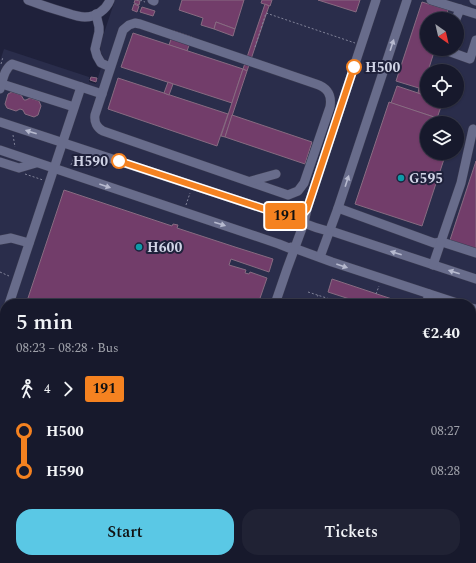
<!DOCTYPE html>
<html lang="en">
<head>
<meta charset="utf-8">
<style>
  body { margin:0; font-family:Spectral,serif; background:#202234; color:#f1f3f6; height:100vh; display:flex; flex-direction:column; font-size:15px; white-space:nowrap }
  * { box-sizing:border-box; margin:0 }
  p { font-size:13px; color:#9ea0a9 }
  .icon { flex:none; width:22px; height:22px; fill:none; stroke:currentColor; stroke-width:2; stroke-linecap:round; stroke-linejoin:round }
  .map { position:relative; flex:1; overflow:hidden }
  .panel { position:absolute; left:0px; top:299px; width:476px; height:264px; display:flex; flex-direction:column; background:#17192c; border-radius:16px 16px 0 0; box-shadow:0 1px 3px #0004,0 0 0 1px #363848 }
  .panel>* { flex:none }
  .badge { padding:0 8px; border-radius:3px; font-size:14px; line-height:26px }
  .needle { width:26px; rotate:146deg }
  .controls { position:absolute; left:420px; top:12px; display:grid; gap:8px }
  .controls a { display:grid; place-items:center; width:44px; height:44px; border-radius:50%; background:#17192c; box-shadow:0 1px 3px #0004,0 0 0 1px #363848; font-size:20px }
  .map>.badge { position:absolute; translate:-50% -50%; box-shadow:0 0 0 2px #fff }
  .legs { display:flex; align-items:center; gap:6px; height:44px; padding:0 16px; font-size:13px }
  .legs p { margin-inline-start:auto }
  .summary { display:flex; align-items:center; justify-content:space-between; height:68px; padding:0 16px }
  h1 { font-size:22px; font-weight:600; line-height:30px }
  .cta { display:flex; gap:8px; margin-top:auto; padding:8px 16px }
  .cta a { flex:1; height:46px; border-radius:16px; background:#5ac8e5; color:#111; font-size:16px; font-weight:600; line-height:46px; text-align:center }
  .cta a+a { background:#202234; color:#f1f3f6 }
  ul { padding:0 16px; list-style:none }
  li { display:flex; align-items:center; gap:14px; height:40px; font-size:15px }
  li i { display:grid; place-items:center; width:6px; height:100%; margin:0 5px; background:currentColor }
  li i::after { content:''; width:10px; height:10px; margin:-5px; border:3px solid; border-radius:50%; background:#17192c }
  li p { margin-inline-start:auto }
  li:first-child i { background:linear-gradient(#0000 50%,currentColor 0) }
  li:last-child i { background:linear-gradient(currentColor 50%,#0000 0) }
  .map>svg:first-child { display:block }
  .built { fill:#2a2d4b; fill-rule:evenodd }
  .building { fill:#723d6a; stroke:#876b81 }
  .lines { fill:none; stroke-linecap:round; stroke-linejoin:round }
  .minor-casing { stroke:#393a50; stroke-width:10 }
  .path { stroke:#818399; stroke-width:1; stroke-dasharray:2 2; stroke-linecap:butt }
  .minor { stroke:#686c8b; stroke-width:9 }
  .oneway { fill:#b7bacf }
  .line-1-casing { stroke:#fff; stroke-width:9 }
  .line-1 { stroke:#f58220; stroke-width:6 }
  .stop-1-dot { fill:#fff; stroke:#f58220; stroke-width:2 }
  .culture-dot { fill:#0f9aa8; stroke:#1f213b; stroke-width:1.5 }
  .labels { text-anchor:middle; stroke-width:4; stroke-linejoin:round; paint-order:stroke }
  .stop-label { font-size:14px; font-weight:bold; fill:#d1d4e6; stroke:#1f213b; text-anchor:start }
  .poi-label { font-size:14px; font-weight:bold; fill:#d1d4e6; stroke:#1f213b; text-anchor:start }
</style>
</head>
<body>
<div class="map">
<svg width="476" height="563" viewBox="0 0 476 563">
  <rect width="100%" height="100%" fill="#1f213b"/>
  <path class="built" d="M115,0h361v563h-476v-502l4,-12 85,28v5l7,2 8,-26 -3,-5 -1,-8zM427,19h30v30h-30zM427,71h30v30h-30zM427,123h30v30h-30zM5,304h466v254h-466z"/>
  <g class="building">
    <path d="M135,0l5,1 -1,4 -5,-2z"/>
    <path d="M182,0h62l-9,29 -19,-7 -2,7 -13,-4 2,-7 -24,-8z"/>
    <path d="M262,0h10l-2,6 -9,-3z"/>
    <path d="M318,0h42l-4,12z"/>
    <path d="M422,2l26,8 -3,9h-18v30h8l-7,22h-1v3l-5,15 -26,-8z"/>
    <path d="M134,4l5,2 -2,6 -5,-2z"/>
    <path d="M265,4l4,2 -22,65 -4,-2z"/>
    <path d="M142,7l13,4 -2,5 -13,-4z"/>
    <path d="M216,22l19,7 -2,7 -19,-7z"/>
    <path d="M174,31l18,6 -5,14 -18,-6z"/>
    <path d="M133,33l110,36 -11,34 -111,-36z"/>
    <path d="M243,69l4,2 -22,66 -4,-1z"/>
    <path d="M91,77l6,1 -1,4 -6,-2z"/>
    <path d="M118,78l110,36 -11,32 -109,-37z"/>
    <path d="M168,82l5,2 -4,11 -5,-2z"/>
    <path d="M397,86l30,10v5h16l-6,17 -46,-15z"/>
    <path d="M419,88l5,2 -1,5 -5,-2z"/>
    <path d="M12,92l9,3 3,5h2l4,-2 9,3 2,5 -3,9 -4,2 -9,-3 -2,-4 -3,-1 -4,2 -9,-3 -2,-4 3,-10z"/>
    <path d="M389,102l63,21h-25v30h19l-24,73 -67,-22z"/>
    <path d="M232,115l80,27 -7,22 -80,-27z"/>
    <path d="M476,161v88l-26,-9z"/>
    <path d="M64,190l108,36 1,-2 5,1 -1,3 58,19 38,12 -4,13 -38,-13 -2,6 17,5 -1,3 4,1 1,-2 17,6 -9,26h-232z"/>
    <path d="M332,279l69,23 -1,2h-35l-37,-12z"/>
    <path d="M471,326l5,2v16l-5,-1z"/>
    <path d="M471,359l5,2 -5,15z"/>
    <path d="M476,373v16l-2,6h2v4l-3,-1 -2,7v-17z"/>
    <path d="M0,389l5,2v19l-5,-1z"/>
    <path d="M471,432l5,1v31l-5,-2z"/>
    <path d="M471,481l5,1v6l-5,15z"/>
    <path d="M14,558h23l-2,5h-23z"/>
    <path d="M53,558h20l-1,5h-21z"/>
    <path d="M224,558h113l-1,5h-114z"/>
  </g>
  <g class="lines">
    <defs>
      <g id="minor">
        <path d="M28,0c13,5 25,9 39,13 6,2 12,4 18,4 11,0 21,-7 25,-17"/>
        <path d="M152,0l2,1v-1"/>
        <path d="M431,0l45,14"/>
        <path d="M474,0l2,1"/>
        <path d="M96,14l3,13v5l-4,17 2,7 4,7 9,4"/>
        <path d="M456,19l4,-10"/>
        <path d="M135,23l5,1 176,60c12,4 16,11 14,23l-26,76 -6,8 -10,4 -185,-64c-6,-3 -9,-9 -8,-16l28,-85 6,-5z"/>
        <path d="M445,49v1l25,9 6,-19"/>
        <path d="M2,84l72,23"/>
        <path d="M0,89c3,-9 4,-20 12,-25l69,23"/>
        <path d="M0,122l292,96c13,6 28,12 42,14l142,47"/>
        <path d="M0,150l279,94 10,4 6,1"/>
        <path d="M0,162l19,6 17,-5"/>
        <path d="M251,181l25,-7"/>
        <path d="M338,208l96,35 8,-1 34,11"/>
        <path d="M0,240l11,-2 18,5"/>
        <path d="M291,247l41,15 128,42"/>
        <path d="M320,257l18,-49 69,-208"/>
        <path d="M433,265l28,-82 12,-54"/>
        <path d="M9,304l72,-217 21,7"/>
        <path d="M275,304l12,-35 17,-46 3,-14 69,-209"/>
        <path d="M426,304l3,-10"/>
        <path d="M471,308l5,1"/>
        <path d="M0,332l5,-15"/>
        <path d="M0,362l5,1"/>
        <path d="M0,415l5,2"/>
        <path d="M473,416l3,1"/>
        <path d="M471,472l5,1"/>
        <path d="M0,507l5,2"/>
        <path d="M152,558l15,5"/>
        <path d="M0,563l5,-14"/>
        <path d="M36,563l2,-5"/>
        <path d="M77,563l2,-5"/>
        <path d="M189,563l2,-5"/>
      </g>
    </defs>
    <use href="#minor" class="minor-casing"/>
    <g class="path">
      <path d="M140,0l5,2"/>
      <path d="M255,47l11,-34 89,30"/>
      <path d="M1,64l2,-7"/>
      <path d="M13,135l2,12"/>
      <path d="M71,165l4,-10"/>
      <path d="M25,174l18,6"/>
      <path d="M186,205l4,-12"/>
      <path d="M0,272l9,4"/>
      <path d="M308,292l34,11 7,1"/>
      <path d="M376,294l3,-8"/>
      <path d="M305,304l1,-3"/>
      <path d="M315,304l3,-9"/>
      <path d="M341,563l1,-5"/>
    </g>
    <use href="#minor" class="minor"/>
  </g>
  <defs><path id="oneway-solid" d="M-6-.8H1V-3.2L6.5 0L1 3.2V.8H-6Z"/></defs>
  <g class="oneway">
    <use href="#oneway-solid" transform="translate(392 45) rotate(-72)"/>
    <use href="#oneway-solid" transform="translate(31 132) rotate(-162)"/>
    <use href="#oneway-solid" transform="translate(347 181) rotate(-72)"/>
    <use href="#oneway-solid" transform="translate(105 186) rotate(19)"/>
    <use href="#oneway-solid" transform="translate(220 224) rotate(18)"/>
    <use href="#oneway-solid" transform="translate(396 253) rotate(-162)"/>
    <use href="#oneway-solid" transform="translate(342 266) rotate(19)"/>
    <use href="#oneway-solid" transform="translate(454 272) rotate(-162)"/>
  </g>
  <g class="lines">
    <defs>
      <path id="line-1" d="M119,161l173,57c7,0 10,-3 15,-9l47,-142"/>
    </defs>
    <use href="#line-1" class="line-1-casing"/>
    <use href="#line-1" class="line-1"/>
  </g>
  <g class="stop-1-dot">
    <circle cx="354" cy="67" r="7"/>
    <circle cx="119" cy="161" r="7"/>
  </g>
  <g class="culture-dot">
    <circle cx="401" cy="178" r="4"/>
    <circle cx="139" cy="247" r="4"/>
  </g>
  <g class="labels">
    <g class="stop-label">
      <text x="365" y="72">H500</text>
      <text x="108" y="166" text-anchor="end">H590</text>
    </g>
    <g class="poi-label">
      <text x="409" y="183">G595</text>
      <text x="147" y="252">H600</text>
    </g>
  </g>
</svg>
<div class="controls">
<a><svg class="needle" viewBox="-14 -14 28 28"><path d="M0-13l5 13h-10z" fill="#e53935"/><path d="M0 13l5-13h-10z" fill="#9ea0a9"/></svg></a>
<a><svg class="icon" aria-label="locate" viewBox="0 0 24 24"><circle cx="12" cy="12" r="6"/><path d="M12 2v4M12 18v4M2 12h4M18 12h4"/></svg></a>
<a><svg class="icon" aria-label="layers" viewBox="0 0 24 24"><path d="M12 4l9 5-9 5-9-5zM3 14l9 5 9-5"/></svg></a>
</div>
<b class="badge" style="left:285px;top:216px;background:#f58220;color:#111">191</b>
<section class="panel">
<div class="summary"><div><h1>5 min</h1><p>08:23 – 08:28 · Bus</p></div><b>€2.40</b></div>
<div class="legs"><svg class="icon" aria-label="walk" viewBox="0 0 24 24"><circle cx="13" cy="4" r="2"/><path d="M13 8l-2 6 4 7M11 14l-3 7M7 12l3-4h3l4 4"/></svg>4<svg class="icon" aria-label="forward" viewBox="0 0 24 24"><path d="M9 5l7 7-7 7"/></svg><b class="badge" style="background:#f58220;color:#111">191</b></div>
<ul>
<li><i style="color:#f58220"></i><b>H500</b><p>08:27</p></li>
<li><i style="color:#f58220"></i><b>H590</b><p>08:28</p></li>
</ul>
<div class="cta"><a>Start</a><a>Tickets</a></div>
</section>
</div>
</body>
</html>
